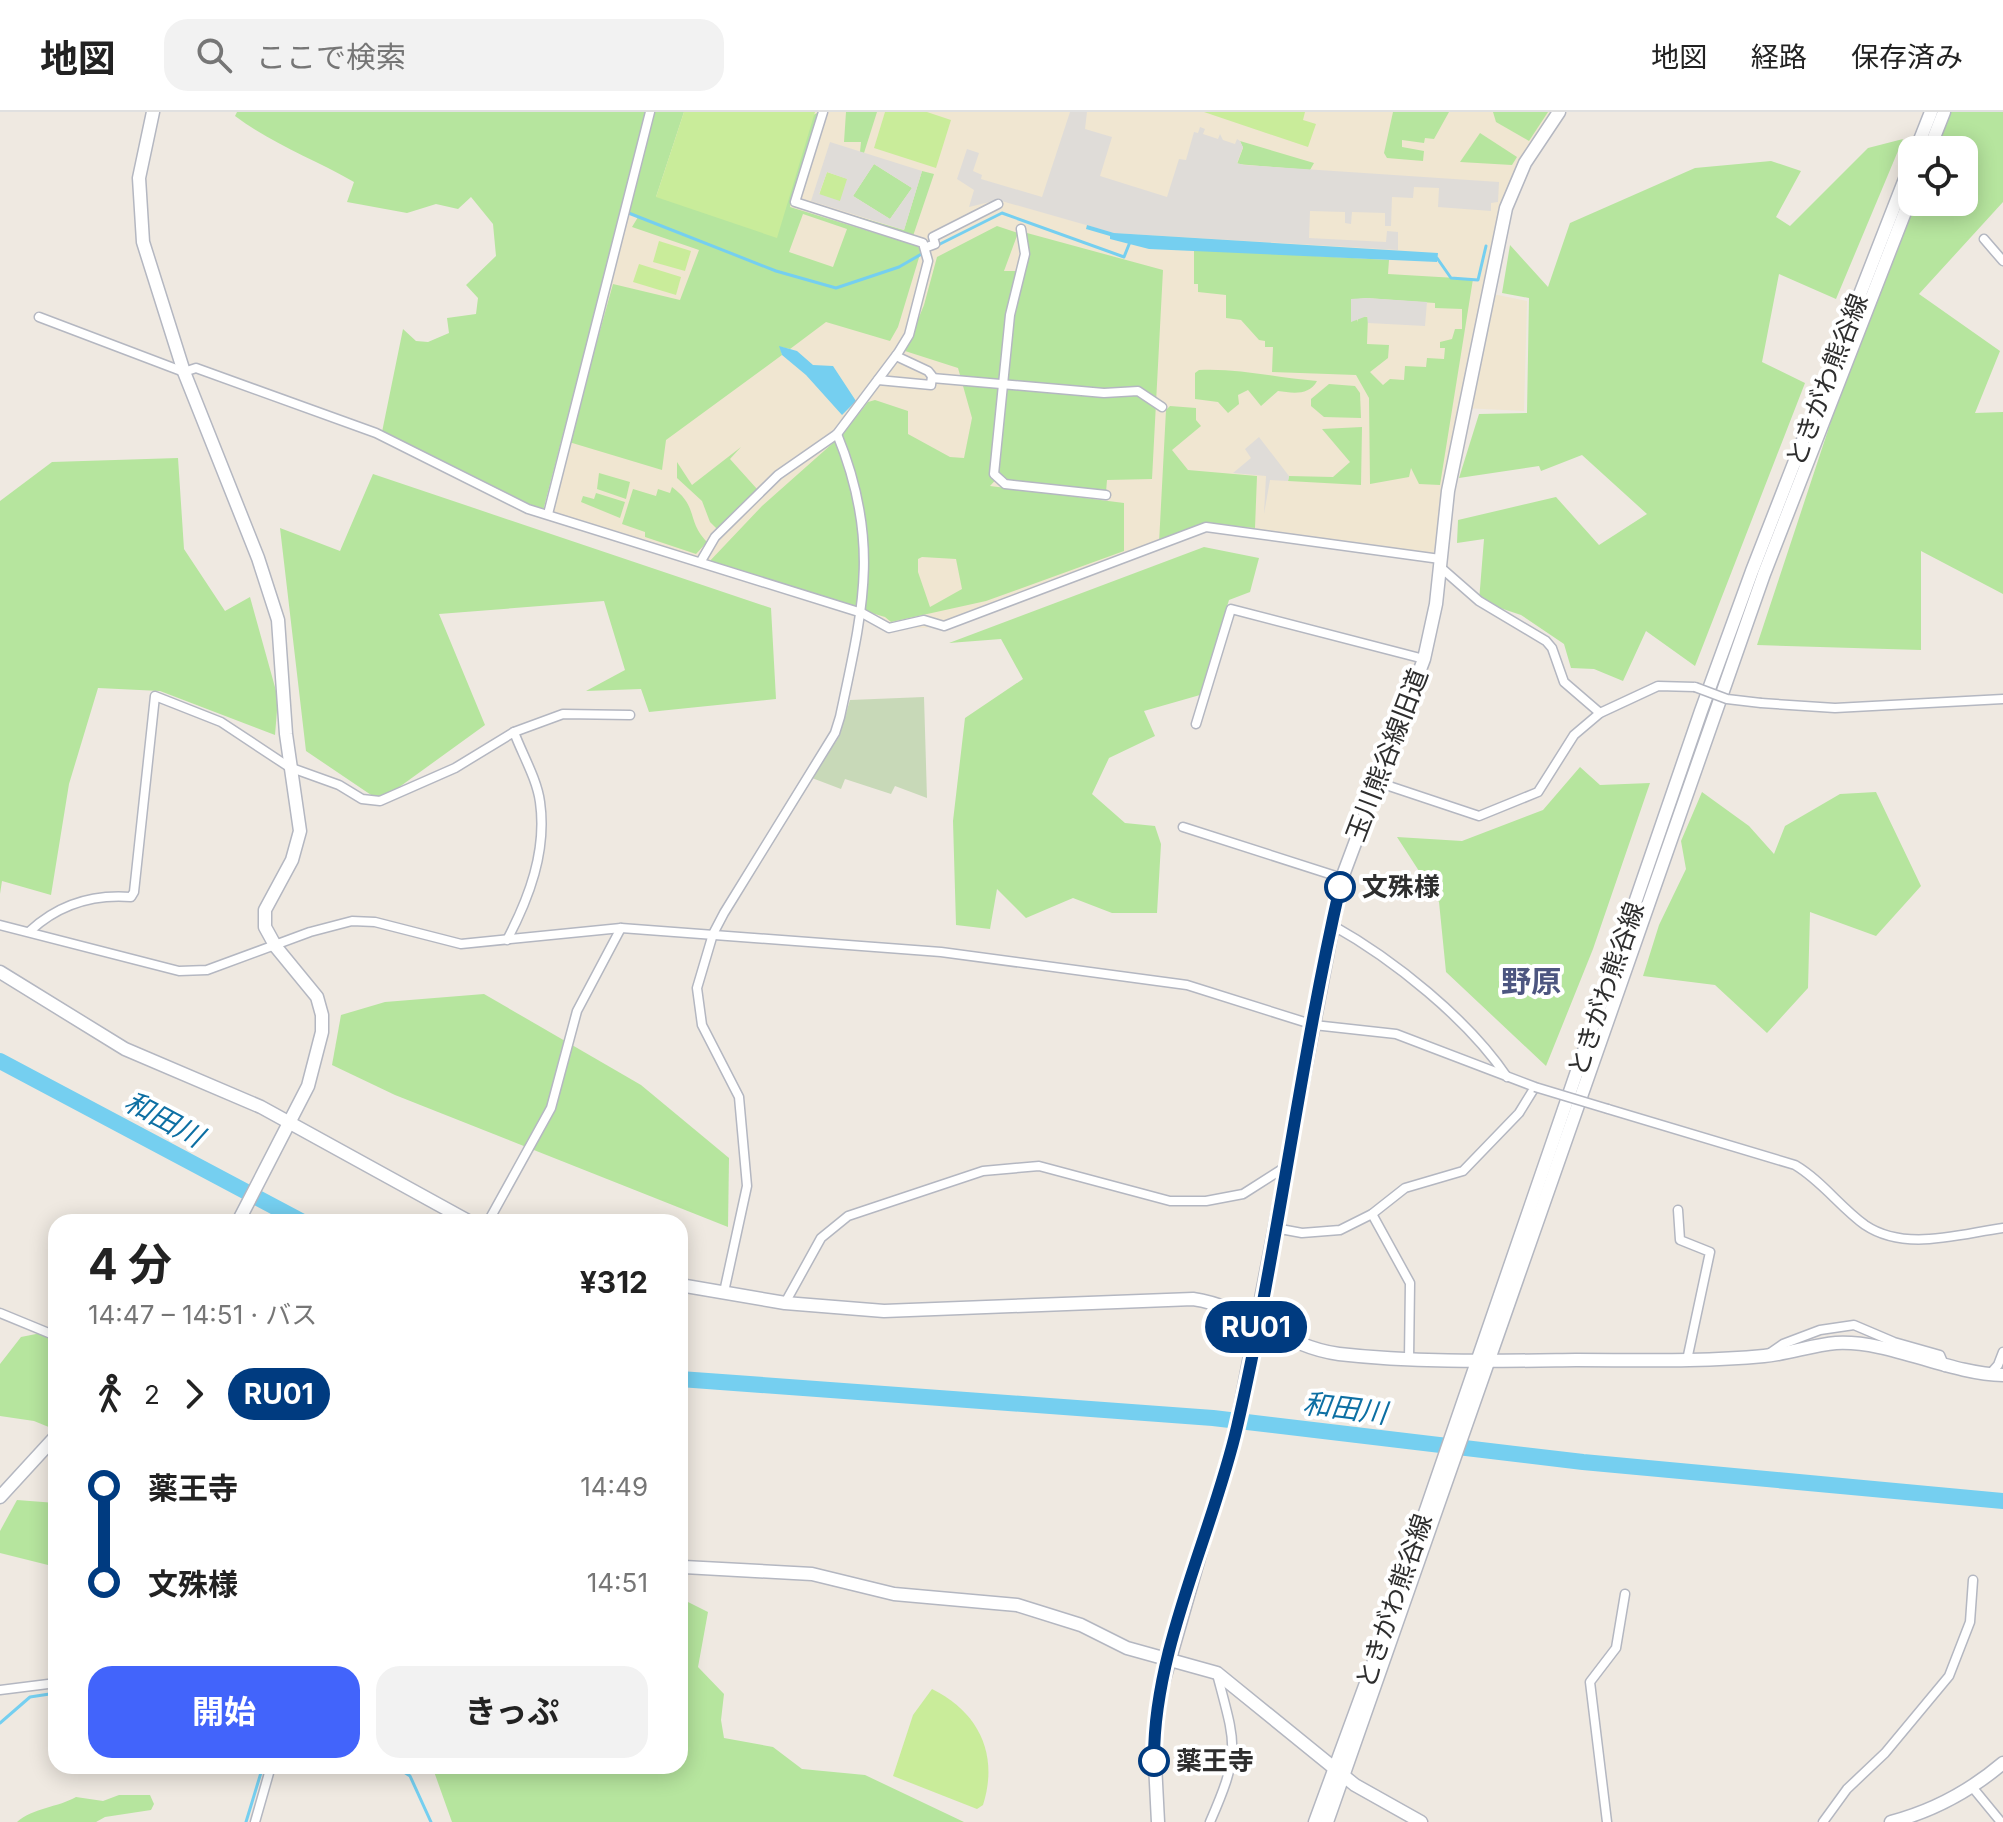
<!DOCTYPE html>
<html lang="ja">
<head>
<meta charset="utf-8">
<style>
  body { margin:0; font-family:Inter,"Noto Sans JP",sans-serif; background:#f2f2f2; color:#222; height:100vh; display:flex; flex-direction:column; font-size:30px; white-space:nowrap }
  * { box-sizing:border-box; margin:0 }
  p { font-size:26px; color:#767676 }
  .icon { flex:none; width:44px; height:44px; fill:none; stroke:currentColor; stroke-width:2; stroke-linecap:round; stroke-linejoin:round }
  .map { position:relative; flex:1; overflow:hidden }
  .sheet { position:absolute; left:48px; top:1102px; width:640px; height:560px; display:flex; flex-direction:column; background:#fff; border-radius:24px; box-shadow:0 4px 20px #0003 }
  .sheet>* { flex:none }
  .badge { padding:0 16px; border-radius:26px; font-size:28px; line-height:52px }
  .controls { position:absolute; left:1898px; top:24px; display:grid; gap:16px }
  .controls a { display:grid; place-items:center; width:80px; height:80px; border-radius:16px; background:#fff; box-shadow:0 4px 20px #0003; font-size:40px }
  .map>.badge { position:absolute; translate:-50% -50%; box-shadow:0 0 0 4px #fff }
  .legs { display:flex; align-items:center; gap:12px; height:88px; padding:0 40px; font-size:26px }
  .legs p { margin-inline-start:auto }
  .head { display:flex; align-items:center; justify-content:space-between; height:136px; padding:0 40px }
  h1 { font-size:44px; font-weight:700; line-height:60px }
  .button { display:flex; gap:16px; margin-top:auto; padding:16px 40px }
  .button a { flex:1; height:92px; border-radius:24px; background:#4264fb; color:#fff; font-size:32px; font-weight:700; line-height:92px; text-align:center }
  .button a+a { background:#f2f2f2; color:#222 }
  ul { padding:0 40px; list-style:none }
  li { display:flex; align-items:center; gap:28px; height:96px; font-size:30px }
  li i { display:grid; place-items:center; width:12px; height:100%; margin:0 10px; background:currentColor }
  li i::after { content:''; width:20px; height:20px; margin:-10px; border:6px solid; border-radius:50%; background:#fff }
  li p { margin-inline-start:auto }
  li:first-child i { background:linear-gradient(#0000 50%,currentColor 0) }
  li:last-child i { background:linear-gradient(currentColor 50%,#0000 0) }
  header { display:flex; align-items:center; gap:48px; box-sizing:border-box; height:112px; padding:0 40px; background:#fff; border-bottom:2px solid #e0e0e0 }
  header strong { font-size:38px }
  nav { display:flex; gap:44px; margin-inline-start:auto; font-size:28px }
  .search { width:560px; height:72px; background:#f2f2f2; display:flex; align-items:center; gap:20px; box-sizing:border-box; padding:0 28px; border-radius:24px; color:#767676; font-size:30px }
  .map>svg:first-child { display:block }
  .education { fill:#f0e6d1 }
  .green { fill:#b6e59e; fill-rule:evenodd }
  .cemetery { fill:#c8d9b8 }
  .pitch { fill:#c9ec9a }
  .plaza { fill:#dfdcd8; fill-rule:evenodd }
  .water { fill:#75cff0 }
  .lines { fill:none; stroke-linecap:round; stroke-linejoin:round }
  .stream { stroke:#75cff0; stroke-width:3 }
  .river { stroke:#75cff0; stroke-width:16 }
  .street-casing { stroke:#b4b7c1; stroke-width:11 }
  .secondary-casing { stroke:#b4b7c1; stroke-width:15 }
  .street { stroke:#fff; stroke-width:8 }
  .secondary { stroke:#fff; stroke-width:12 }
  .street-bridge-casing { stroke:#b4b7c1; stroke-width:11; stroke-linecap:butt }
  .street-bridge { stroke:#fff; stroke-width:8 }
  .line-1-casing { stroke:#fff; stroke-width:18 }
  .line-1 { stroke:#003b80; stroke-width:12 }
  .stop-1-dot { fill:#fff; stroke:#003b80; stroke-width:4 }
  .labels { text-anchor:middle; stroke-width:8; stroke-linejoin:round; paint-order:stroke }
  .street-label { font-size:26px; fill:#2e2e2e; stroke:#fff }
  .stop-label { font-size:26px; font-weight:bold; fill:#2e2e2e; stroke:#fff; text-anchor:start }
  .water-label { font-size:28px; font-style:italic; fill:#0d6fa3; stroke:#fff }
  .quarter-label { font-size:30px; font-weight:bold; fill:#4d5680; stroke:#fff }
</style>
</head>
<body>
<header>
<strong>地図</strong>
<div class="search"><svg class="icon" aria-label="search" viewBox="0 0 24 24"><circle cx="10" cy="10" r="6"/><path d="M15 15l6 6"/></svg>ここで検索</div>
<nav><a>地図</a><a>経路</a><a>保存済み</a></nav>
</header>
<div class="map">
<svg width="2003" height="1710" viewBox="0 0 2003 1710">
  <rect width="100%" height="100%" fill="#efe9e1"/>
  <path class="education" d="M651,0h902l-45,75 -25,105 44,9 -3,110 -61,-3 -21,155 -237,-34 -262,96 -19,3 -25,-1 -353,-115z"/>
  <g class="green">
    <path d="M237,0h410l-104,399 -15,-4 -146,-75 21,-103 13,12 12,1 21,-9 -2,-15 29,-4 2,-16 -12,-13 30,-29 -3,-32 -22,-27 -13,12 -22,-5 -29,9 -60,-11 7,-20c-42,-24 -80,-37 -119,-66z"/>
    <path d="M651,0h33l-28,85 163,-85 -29,95 131,40v4l-23,76 -8,14 -64,-19 -36,27 -10,-2 2,8 -116,85 -4,30 -93,-28 44,-158 67,16 19,-50 -67,-23 6,-10 -11,-4zM803,102l44,15 -14,38 -44,-15z"/>
    <path d="M846,0h31l-13,41 -4,-1 1,-10h-17z"/>
    <path d="M1393,0h56l-15,27 -9,-1 -1,5 -22,-3v7l22,4 -1,10 -36,-3 -3,-5z"/>
    <path d="M1493,0h55l-19,29 -33,-19z"/>
    <path d="M1950,0h53v90l-84,92 81,57 -25,62 28,-1v182l-82,-43v99l-164,-5 86,-260 72,-183h49v-52h-29z"/>
    <path d="M1480,21l37,24 -5,8 -52,-3z"/>
    <path d="M1903,27l-67,160 -57,-25 -17,88 43,21 -110,283 -49,-35 -23,50 -29,-12 -23,-1 -7,-24 -43,-29 -42,-14 5,-62 -27,4 1,-23 98,-23 43,48 48,-31 -65,-59 -41,16 -2,-5 -80,12 20,-64 48,-1 2,-115 -27,-5 8,-48 38,42 22,-64 125,-55 76,-7 30,10 -25,46 14,9 78,-78z"/>
    <path d="M1240,29l74,22 -4,7 -73,-6 6,-16z"/>
    <path d="M874,52l38,24 -22,31 -37,-23z"/>
    <path d="M922,59l12,3 -21,62 -103,-33 94,27z"/>
    <path d="M997,114l21,7 -14,38h15l8,-38 136,37 -11,209 -45,1 -1,12 -93,-10 -13,-7 -10,11 134,17v48l-138,50 -95,21 -6,-5 -178,-53 55,-58 80,-71 26,-33 7,-2 33,11v23l42,23 14,1 8,-40 -14,-50 -53,-17 19,-46 13,-48zM922,445l34,2 6,30 -32,18 -12,-35v-13z"/>
    <path d="M1204,138l185,10 -1,14 85,5 -33,206 -21,-1 -8,-16 -2,9 -39,7 -1,-86 -13,-23 -84,-3 1,-25h-8v-6l-6,-1 -18,-20 -15,-2v-23l-28,-3v-8h-4v-33zM1366,186l69,5v5l27,1v20h-7l-3,10 -12,3v6h5l-1,11 -17,-1 -1,9 -21,-1 -1,14 -14,-1 -7,6 -13,-13 18,-14 1,-13 -22,-1 1,-27 -10,-1v6l-7,-22z"/>
    <path d="M1199,258c40,-2 78,8 118,11 -8,15 -25,12 -39,10l-17,15 -13,-16 -10,5 1,9 -11,9 -10,-11 -23,-3v-26z"/>
    <path d="M1329,272l26,2 5,7 1,25 -37,-1 -13,-11v-7z"/>
    <path d="M1170,294l26,2v12l5,6 -29,24 16,20 69,6 -2,52 -45,-4 -51,19 7,-133z"/>
    <path d="M1362,315l-1,58 -73,-4 1,-5 44,1 17,-15 -28,-33z"/>
    <path d="M741,335l-11,12 27,30 -39,41 -8,-8 -8,-21 -25,-23v-16l15,23z"/>
    <path d="M178,346l6,91 41,62 25,-14 28,101 -3,37 -115,-44 -62,-3 -29,96 -18,111 -49,-14 -2,13v-393l52,-39z"/>
    <path d="M599,361l31,9 -4,17 -29,-10z"/>
    <path d="M373,362l398,134 5,91 -127,13 -8,-23 -55,2 39,-21 -21,-69 -165,13 46,111 -105,76 -74,-50 -26,-223 60,23z"/>
    <path d="M672,375c27,20 14,33 35,55l-11,12 -51,-17v-5l-23,-8 11,-35 23,7 2,-7 12,4z"/>
    <path d="M596,381l29,9 -5,16 -39,-16 2,-6 11,3z"/>
    <path d="M1204,435l55,11 -9,34 -21,8 -29,95 -56,16 11,25 -46,22 -17,36 33,29 30,3 6,18 -4,69h-45l-39,-15 -47,20 -29,-29 -7,40 -34,-4 -3,-104 12,-103 58,-39 -22,-40 -52,4z"/>
    <path d="M1580,655l20,18 50,-2 -57,166 -47,117 -100,-94 -7,-70 -42,-65 65,4 81,-31z"/>
    <path d="M1702,680l47,34 25,28 11,-28 55,-32 36,-2 45,94 -45,50 -66,-24 -2,76 -41,45 -52,-48 -72,-9 16,-51 27,-56 -5,-28z"/>
    <path d="M484,882l157,91 88,73 -1,69 -333,-132 -63,-30 9,-50 44,-13z"/>
    <path d="M56,1218v100l-22,-9 -34,-5v-52l21,-27z"/>
    <path d="M17,1388l39,3v64l-56,-14v-22z"/>
    <path d="M686,1489l22,11 -10,55 26,27 -3,26 3,18 49,9 29,22 63,6 99,47h-512l-20,-56h45l3,3 200,-3v-164z"/>
    <path d="M119,1683h31l4,9 -3,6 -46,7 -9,5h-79c16,-14 42,-15 59,-25l27,4z"/>
  </g>
  <path class="cemetery" d="M924,585l3,101 -32,-12 -4,8 -46,-15 -4,10 -29,-11 27,-41 11,-37z"/>
  <g class="pitch">
    <path d="M684,0h131l-38,126 -121,-41z"/>
    <path d="M885,0h42l24,8 -15,48 -62,-20z"/>
    <path d="M1204,0h101l-2,8 13,4 -8,23z"/>
    <path d="M827,60l21,7 -8,23 -21,-7z"/>
    <path d="M659,129l32,10 -6,20 -32,-9z"/>
    <path d="M639,152l42,13 -5,18 -43,-13z"/>
    <path d="M932,1577c47,23 67,66 51,116l-6,4 -84,-33 20,-61z"/>
  </g>
  <g class="plaza">
    <path d="M1070,0h17l-2,17 27,8 -12,39 67,21 12,-38 7,1 8,-28 4,1 2,-6 5,2 -2,5 15,5 2,-5 3,6 12,4 2,-5 3,2 3,6 -6,16 7,2 255,17 -1,20 -7,1v8l-53,-4 1,-19 -25,-1 -1,11 -21,-1 -1,29h-6v-13l-33,-1 -1,12 -6,-1v-11l-35,-1 -1,27 77,4 1,-11 11,1v18l-284,-17 -116,-33 -29,7 5,-17 -17,-11 10,-30 12,4 -6,18 9,4 -1,4 61,18z"/>
    <path d="M830,30l92,29 -18,59 -93,-29zM874,52l38,24 -22,31 -37,-23zM827,60l20,7 -7,22 -21,-7z"/>
    <path d="M1366,186l61,4 -2,24 -57,-3 -1,-7 -16,6v-23z"/>
    <path d="M1259,325l30,39 -1,5 -18,-1 -6,34 2,-38 -33,-3 18,-15 -6,-9z"/>
  </g>
  <g class="water">
    <path d="M1087,113l27,8 324,20 -1,9 -288,-13 -39,-10v-3l-24,-7z"/>
    <path d="M779,234l18,5 16,14 20,1 23,35 -14,14 -36,-40 -24,-20z"/>
  </g>
  <g class="lines">
    <g class="stream">
      <path d="M626,100l150,59 60,17 63,-21 26,-15"/>
      <path d="M938,133l64,-32 122,44 6,-15"/>
      <path d="M1437,146l14,20 27,2 8,-34"/>
      <path d="M0,1611l30,-26 26,-4"/>
      <path d="M395,1654l15,10 21,46"/>
      <path d="M246,1710l17,-56"/>
    </g>
    <g class="river">
      <path d="M0,949l303,161"/>
      <path d="M680,1267l533,39 370,44 420,39"/>
    </g>
    <defs>
      <g id="street">
        <path d="M1021,117l4,25 -15,61 -16,159 11,10 101,11"/>
        <path d="M1984,127l19,22"/>
        <path d="M927,135l8,-3 -2,-7 65,-33"/>
        <path d="M39,205l145,55 12,-4 180,65 152,76 334,104 27,15 35,-8 20,6 262,-99 234,32"/>
        <path d="M932,266l172,15 34,-2 24,16"/>
        <path d="M878,268l53,5 1,-9 -4,-5 -32,-15"/>
        <path d="M548,402l102,-402"/>
        <path d="M701,449l14,-24 63,-62 59,-41 61,-81 11,-18 19,-74 -5,-18 -128,-41 28,-90"/>
        <path d="M1439,454l40,35 67,40 6,7 12,34 36,31"/>
        <path d="M1761,591l74,5 168,-9"/>
        <path d="M1196,612l35,-115 193,50"/>
        <path d="M1377,670l102,34 59,-24 36,-57 26,-22 58,-27 37,1"/>
        <path d="M1183,715l159,51"/>
        <path d="M0,813l179,46 28,-1 103,-38 42,-11 23,1 86,22 160,-16 320,24 246,33 127,40 82,9 139,53 -16,26 -56,58 -58,17 -33,26 -32,16 -38,3 -27,-5"/>
        <path d="M1332,813c61,34 136,94 175,152"/>
        <path d="M30,819c28,-26 62,-37 101,-34l3,-5 21,-196 66,26 68,45 50,18 23,14 18,2 75,-33 59,-36 49,-18 67,1"/>
        <path d="M507,828c22,-42 40,-89 33,-138 -3,-23 -18,-48 -26,-70"/>
        <path d="M1608,997l187,56c27,16 45,42 70,60 40,27 94,9 138,3"/>
        <path d="M1678,1098l2,30 30,12 -23,108"/>
        <path d="M1372,1102l38,69 -1,76"/>
        <path d="M488,1110l63,-114 26,-97 44,-83"/>
        <path d="M724,1180l23,-106 -8,-89 -37,-72 -5,-37 16,-54 11,-21 111,-180 5,-16c23,-108 41,-176 -3,-283"/>
        <path d="M785,1191l36,-65 27,-22 135,-45 56,-5 131,35h36l37,-7 44,-28"/>
        <path d="M0,1201l56,23"/>
        <path d="M1770,1241l13,-9 37,-14 34,-5 40,17 46,13 5,12"/>
        <path d="M1990,1262l8,-9 5,-13"/>
        <path d="M0,1578l56,-7"/>
        <path d="M1973,1676l28,34"/>
        <path d="M255,1710l16,-56"/>
        <path d="M1210,1710c31,-71 26,-76 7,-148"/>
        <path d="M1607,1710l-17,-140 26,-34 9,-54"/>
        <path d="M1823,1710l24,-33 38,-36 64,-77 21,-54 3,-42"/>
      </g>
      <g id="secondary">
        <path d="M153,0l-14,66 4,64 41,130 74,186 20,62 8,114 14,97 -8,29 -27,50v17l11,20 41,50 5,18v17l-14,54 -70,136"/>
        <path d="M1916,38l15,-38"/>
        <path d="M1929,38l15,-38"/>
        <path d="M0,860l125,77 136,58 209,115"/>
        <path d="M680,1173l105,18 99,8 309,-12c55,8 91,48 146,55 79,9 158,7 237,6 63,0 126,2 188,-4 24,-2 48,-11 72,-13 54,-3 112,31 167,32"/>
        <path d="M0,1385l56,-61"/>
        <path d="M684,1455l128,7 82,20 123,11 64,20 46,23 90,25 138,112 66,37"/>
        <path d="M1158,1710l-4,-78 7,-54 75,-261 106,-551 82,-219 12,-55 12,-113 58,-283 19,-45 34,-51"/>
        <path d="M1315,1710l58,-158 328,-953 51,-140 160,-410"/>
        <path d="M1327,1710l437,-1248 148,-380"/>
        <path d="M1891,1710c42,-11 79,-31 112,-59"/>
      </g>
    </defs>
    <use href="#street" class="street-casing"/>
    <use href="#secondary" class="secondary-casing"/>
    <use href="#street" class="street"/>
    <use href="#secondary" class="secondary"/>
    <defs>
      <g id="street-bridge">
        <path d="M1695,575l32,12 34,4"/>
        <path d="M1535,975l73,22"/>
      </g>
    </defs>
    <use href="#street-bridge" class="street-bridge-casing"/>
    <use href="#street-bridge" class="street-bridge"/>
  </g>
  <g class="lines">
    <defs>
      <path id="line-1" d="M1154,1649c-1,-112 58,-226 83,-334 41,-178 62,-361 103,-540"/>
    </defs>
    <use href="#line-1" class="line-1-casing"/>
    <use href="#line-1" class="line-1"/>
  </g>
  <g class="stop-1-dot">
    <circle cx="1340" cy="775" r="14"/>
    <circle cx="1154" cy="1649" r="14"/>
  </g>
  <g class="labels">
    <g class="street-label">
      <text transform="translate(1827 268) rotate(-69)" y="9">ときがわ熊谷線</text>
      <text transform="translate(1387 643) rotate(-69)" y="9">玉川熊谷線旧道</text>
      <text transform="translate(1606 877) rotate(-71)" y="9">ときがわ熊谷線</text>
      <text transform="translate(1394 1489) rotate(-71)" y="9">ときがわ熊谷線</text>
    </g>
    <g class="stop-label">
      <text x="1362" y="784">文殊様</text>
      <text x="1176" y="1658">薬王寺</text>
    </g>
    <g class="water-label">
      <text transform="translate(164 1007) rotate(28)" y="10">和田川</text>
      <text transform="translate(1345 1296) rotate(7)" y="10">和田川</text>
    </g>
    <g class="quarter-label">
      <text x="1531" y="880">野原</text>
    </g>
  </g>
</svg>
<div class="controls">
<a><svg class="icon" aria-label="locate" viewBox="0 0 24 24"><circle cx="12" cy="12" r="6"/><path d="M12 2v4M12 18v4M2 12h4M18 12h4"/></svg></a>
</div>
<b class="badge" style="left:1256px;top:1215px;background:#003b80;color:#fff">RU01</b>
<section class="sheet">
<div class="head"><div><h1>4 分</h1><p>14:47 – 14:51 · バス</p></div><b>¥312</b></div>
<div class="legs"><svg class="icon" aria-label="walk" viewBox="0 0 24 24"><circle cx="13" cy="4" r="2"/><path d="M13 8l-2 6 4 7M11 14l-3 7M7 12l3-4h3l4 4"/></svg>2<svg class="icon" aria-label="forward" viewBox="0 0 24 24"><path d="M9 5l7 7-7 7"/></svg><b class="badge" style="background:#003b80;color:#fff">RU01</b></div>
<ul>
<li><i style="color:#003b80"></i><b>薬王寺</b><p>14:49</p></li>
<li><i style="color:#003b80"></i><b>文殊様</b><p>14:51</p></li>
</ul>
<div class="button"><a>開始</a><a>きっぷ</a></div>
</section>
</div>
</body>
</html>
